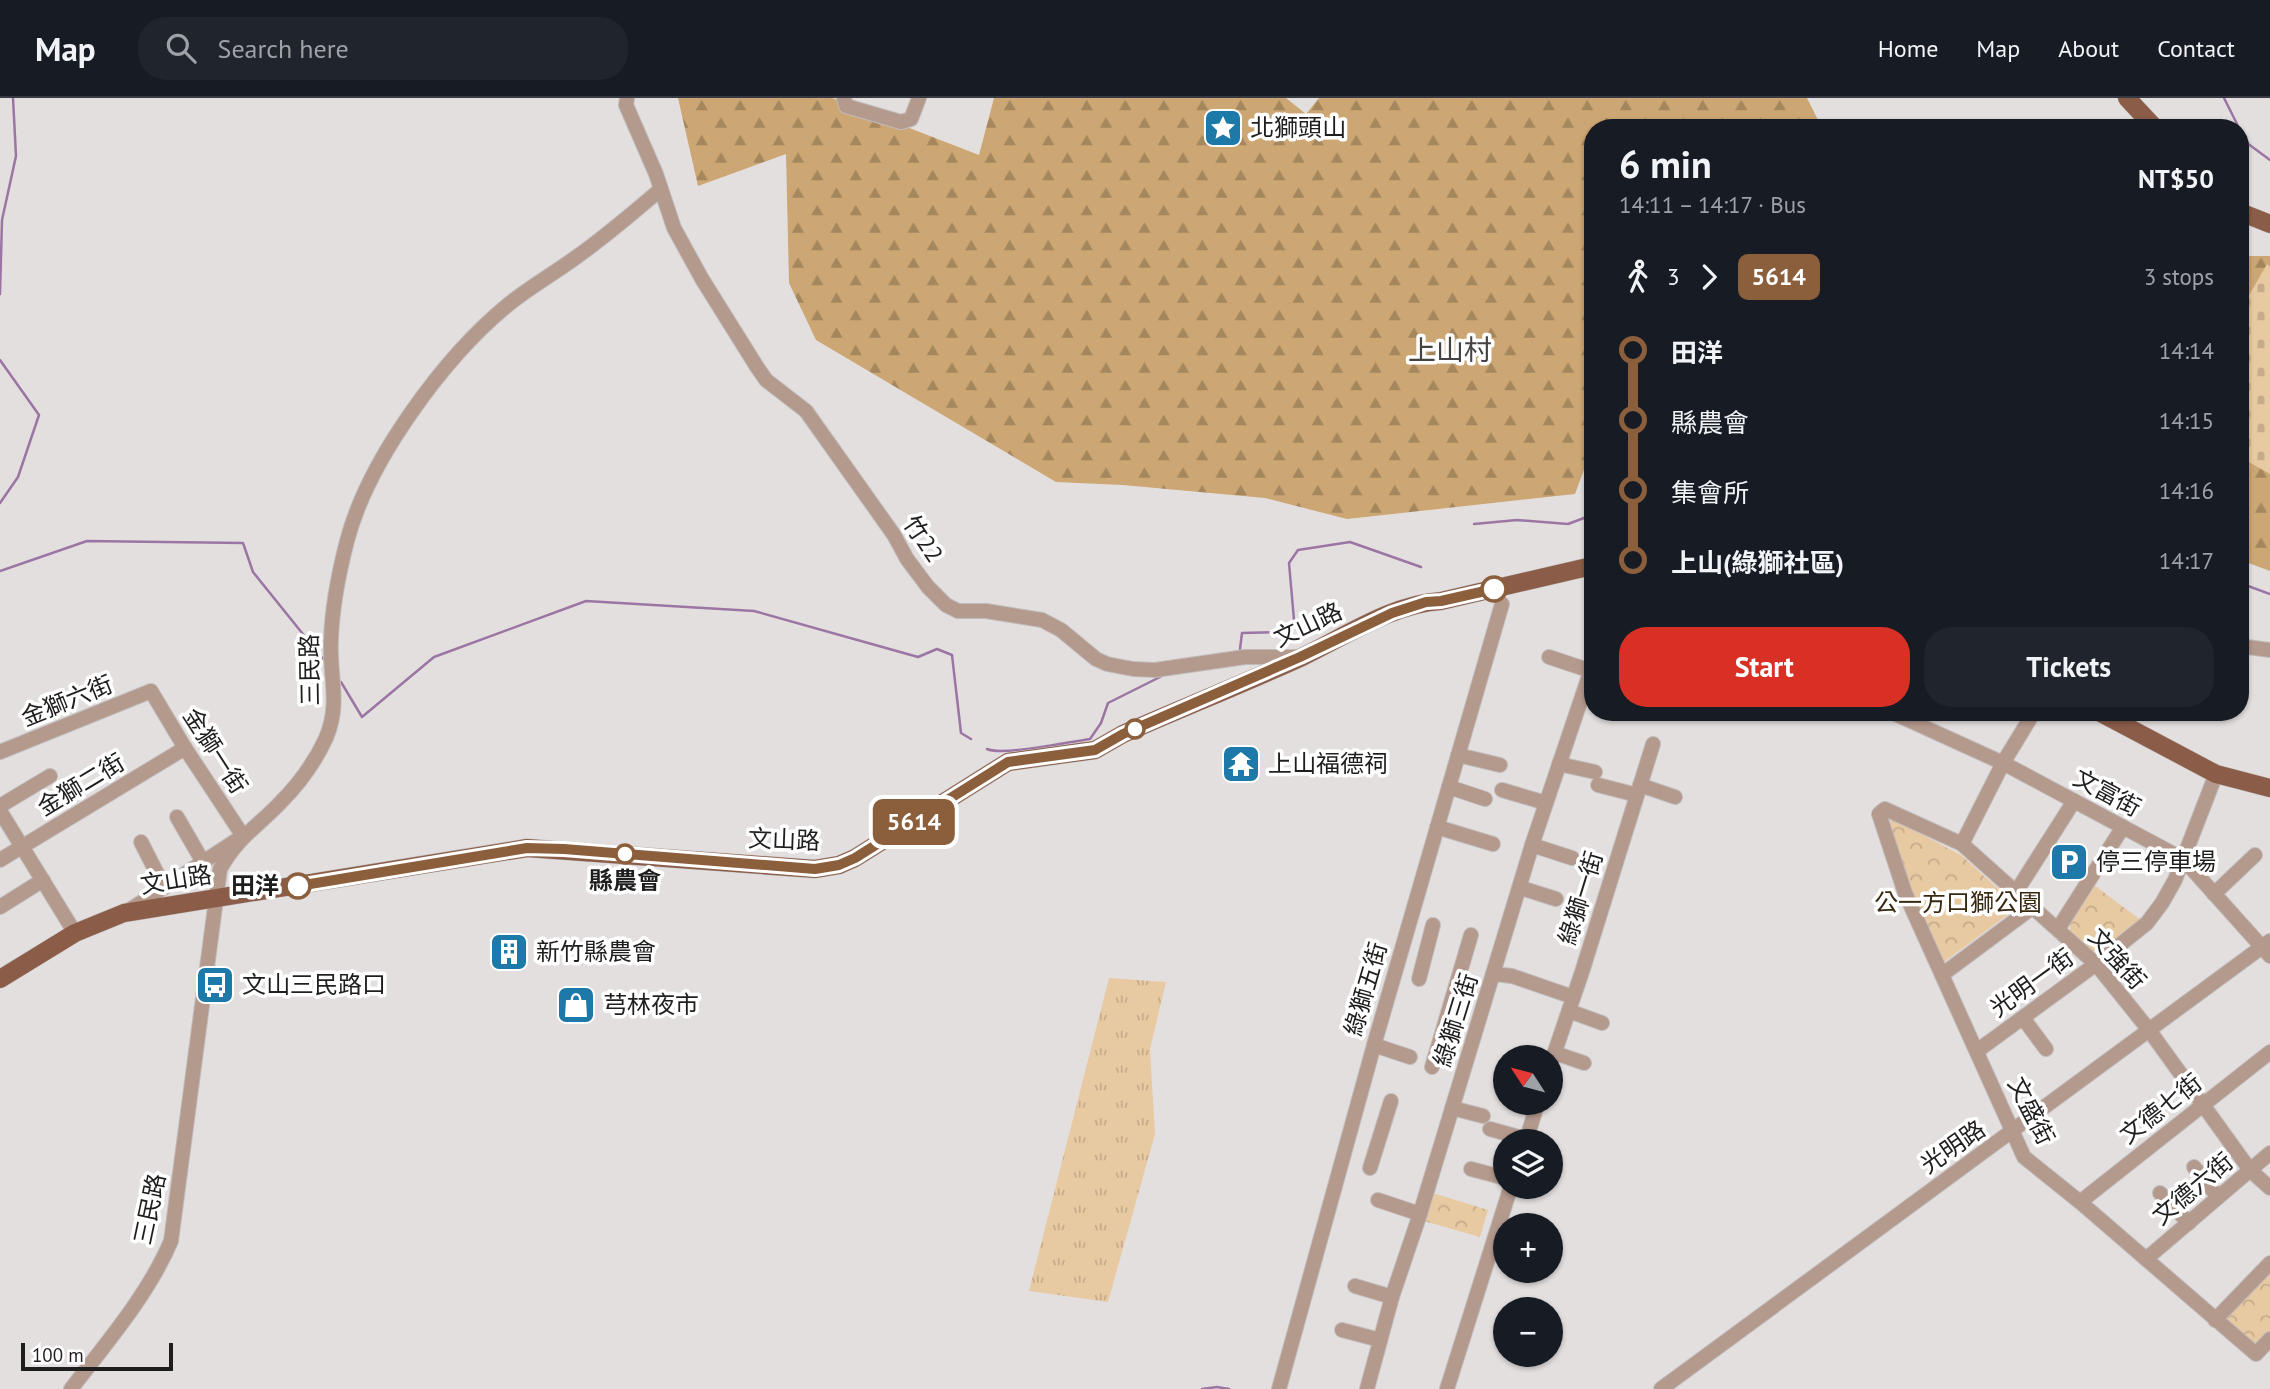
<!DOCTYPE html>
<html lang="en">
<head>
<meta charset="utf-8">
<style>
  body { margin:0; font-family:"PT Sans","Noto Sans TC",sans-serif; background:#20242c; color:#f1f3f6; height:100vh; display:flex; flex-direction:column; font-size:26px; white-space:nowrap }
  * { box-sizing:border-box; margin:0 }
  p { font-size:23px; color:#9ea1a6 }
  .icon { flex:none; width:38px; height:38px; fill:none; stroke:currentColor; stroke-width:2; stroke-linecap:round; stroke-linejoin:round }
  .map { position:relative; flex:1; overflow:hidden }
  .side { position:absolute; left:1584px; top:21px; width:665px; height:602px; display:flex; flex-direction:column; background:#171b24; border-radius:28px; box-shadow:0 2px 5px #0004 }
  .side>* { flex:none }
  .badge { padding:0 14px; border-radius:10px; font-size:24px; line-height:46px }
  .needle { width:46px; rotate:306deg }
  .tools { position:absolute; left:1493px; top:947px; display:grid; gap:14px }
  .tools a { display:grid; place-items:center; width:70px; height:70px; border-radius:50%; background:#171b24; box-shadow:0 2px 5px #0004; font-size:35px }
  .scale { position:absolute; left:21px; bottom:18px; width:152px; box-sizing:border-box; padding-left:7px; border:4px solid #1f1e1e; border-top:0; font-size:19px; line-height:24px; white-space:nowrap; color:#1f1e1e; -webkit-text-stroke:5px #fff; paint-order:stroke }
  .map>.badge { position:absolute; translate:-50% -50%; box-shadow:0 0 0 4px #fff }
  .legs { display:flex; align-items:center; gap:10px; height:77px; padding:0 35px; font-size:23px }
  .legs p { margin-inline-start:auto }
  .headline { display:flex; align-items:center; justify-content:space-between; height:119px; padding:0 35px }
  h1 { font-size:38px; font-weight:600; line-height:52px }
  .cta { display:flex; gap:14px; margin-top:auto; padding:14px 35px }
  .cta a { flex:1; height:80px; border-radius:28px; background:#d93025; color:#fff; font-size:28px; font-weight:600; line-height:80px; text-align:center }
  .cta a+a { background:#20242c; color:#f1f3f6 }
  ul { padding:0 35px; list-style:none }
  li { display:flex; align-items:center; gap:24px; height:70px; font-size:26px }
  li i { display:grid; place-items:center; width:10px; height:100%; margin:0 9px; background:currentColor }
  li i::after { content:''; width:18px; height:18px; margin:-9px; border:5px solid; border-radius:50%; background:#171b24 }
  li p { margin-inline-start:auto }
  li:first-child i { background:linear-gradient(#0000 50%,currentColor 0) }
  li:last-child i { background:linear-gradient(currentColor 50%,#0000 0) }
  header { display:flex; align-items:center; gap:42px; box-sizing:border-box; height:98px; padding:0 35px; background:#171b24; border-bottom:2px solid #363941 }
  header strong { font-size:33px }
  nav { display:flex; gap:38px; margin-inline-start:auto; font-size:24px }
  .search { width:490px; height:63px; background:#20242c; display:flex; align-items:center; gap:18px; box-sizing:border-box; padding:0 24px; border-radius:28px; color:#9ea1a6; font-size:26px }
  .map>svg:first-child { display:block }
  .grass { fill:url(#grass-tufts) }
  .forest { fill:url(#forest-firs) }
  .cemetery { fill:url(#cemetery-stones) }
  .park { fill:url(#park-crowns) }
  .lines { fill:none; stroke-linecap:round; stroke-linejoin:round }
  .stream { stroke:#9b75a3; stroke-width:2.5 }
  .minor-casing { stroke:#c1bcbc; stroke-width:16 }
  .major-casing { stroke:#c1bcbc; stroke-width:19 }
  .minor { stroke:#b4998d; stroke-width:14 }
  .major { stroke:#8b5d48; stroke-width:18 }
  .line-1-casing { stroke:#fff; stroke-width:16 }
  .line-1 { stroke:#8b5e3c; stroke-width:10 }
  .stop-1-dot { fill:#fff; stroke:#8b5e3c; stroke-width:3.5 }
  .labels { text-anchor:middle; stroke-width:7; stroke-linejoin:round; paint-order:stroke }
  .poi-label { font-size:24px; fill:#1f1e1e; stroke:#fff; text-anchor:start }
  .street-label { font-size:24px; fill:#1f1e1e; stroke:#fff }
  .stop-label { font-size:24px; font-weight:bold; fill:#1f1e1e; stroke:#fff }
  .park-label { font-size:24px; fill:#392810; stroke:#fff }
  .quarter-label { font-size:28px; fill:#454242; stroke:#fff }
</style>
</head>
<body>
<header>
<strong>Map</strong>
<div class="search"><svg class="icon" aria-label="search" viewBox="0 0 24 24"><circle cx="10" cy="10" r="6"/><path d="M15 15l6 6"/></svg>Search here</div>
<nav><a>Home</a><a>Map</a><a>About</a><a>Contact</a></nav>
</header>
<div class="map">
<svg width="2270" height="1291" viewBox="0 0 2270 1291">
  <defs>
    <pattern id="grass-tufts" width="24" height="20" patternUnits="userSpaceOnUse" patternTransform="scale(1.75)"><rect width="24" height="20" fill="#e7c9a2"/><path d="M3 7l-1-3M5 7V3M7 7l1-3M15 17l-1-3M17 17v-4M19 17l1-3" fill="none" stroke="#c6ac8b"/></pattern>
    <pattern id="forest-firs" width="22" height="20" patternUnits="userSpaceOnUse" patternTransform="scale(1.75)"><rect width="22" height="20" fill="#cca673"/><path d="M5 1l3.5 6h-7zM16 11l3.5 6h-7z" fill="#a5875e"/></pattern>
    <pattern id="cemetery-stones" width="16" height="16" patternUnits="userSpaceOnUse" patternTransform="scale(1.75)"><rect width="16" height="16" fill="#e7c9a2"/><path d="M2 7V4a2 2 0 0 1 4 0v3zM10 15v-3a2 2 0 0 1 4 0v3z" fill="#c6ac8b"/></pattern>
    <pattern id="park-crowns" width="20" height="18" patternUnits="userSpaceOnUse" patternTransform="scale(1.75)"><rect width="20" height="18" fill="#e7c9a2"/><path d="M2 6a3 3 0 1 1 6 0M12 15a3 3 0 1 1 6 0" fill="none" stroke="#c6ac8b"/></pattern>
  </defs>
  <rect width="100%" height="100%" fill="#e4dfdf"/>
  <path class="grass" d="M1109,880l57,4 -16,67 5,85 -47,168 -79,-11z"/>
  <g class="forest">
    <path d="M678,0h154l147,57 15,-57h292l20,16 13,-16h488l15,30h-230v320l-17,46 -228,25 -82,-21 -142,-13 -67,-3 -240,-142 -27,-57 -3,-129 -88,32z"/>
    <path d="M2240,158h30v315l-30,-11z"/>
  </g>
  <path class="cemetery" d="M2267,166l3,3v207l-30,-17v-146z"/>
  <g class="park">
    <path d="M1894,722l67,35 57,52 -74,55 -32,-66 -24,-74z"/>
    <path d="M2094,787l48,36 -41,31 -9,-1 -22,-20v-9z"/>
    <path d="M1433,1095l55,17 -8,27 -56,-16z"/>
    <path d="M2270,1171v63l-10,12h-11l-22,-18 -1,-11z"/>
  </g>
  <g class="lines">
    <g class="stream">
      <path d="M2224,0l15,30"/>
      <path d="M2240,32l7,13 23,17"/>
      <path d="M0,196l2,-74 14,-64 -3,-58"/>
      <path d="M0,262l39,55 -21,62 -18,26"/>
      <path d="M1474,426l43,-4 51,4 24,-9"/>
      <path d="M0,473l87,-30 156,2 10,29 70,87"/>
      <path d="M2240,485l30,11"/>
      <path d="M1240,551l2,-16 44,-1 8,-12 -5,-57 9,-13 52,-8 71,25"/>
      <path d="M341,584l21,35 72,-60 152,-56 168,10 164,46 19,-8 15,6 9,78 10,6"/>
      <path d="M987,651c15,7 83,-7 103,-10l11,-16 7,-20 56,-28"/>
      <path d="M1202,1291l15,-2 12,2"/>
    </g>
    <defs>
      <g id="minor">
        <path d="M627,0l-1,7 30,69 18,54 28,51 55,88 9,13 40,31 88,124 13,24 21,28 18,18 12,6h28l56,9 19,10 35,29 11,5 26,5 22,1 90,-13h54"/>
        <path d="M844,0l2,8 55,16 10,-3 8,-21"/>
        <path d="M2240,548l30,4"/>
        <path d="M1549,559l42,14"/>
        <path d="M1891,614l112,51 180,96 87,97"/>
        <path d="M0,654l151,-61 34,57 58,88 -115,75"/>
        <path d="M1458,657l42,10"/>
        <path d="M1559,666l36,8"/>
        <path d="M1598,687l39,10"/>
        <path d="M1640,687l35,12"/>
        <path d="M1449,689l36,12"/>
        <path d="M1502,692l44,13"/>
        <path d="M0,708l50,-30"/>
        <path d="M0,713l75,122"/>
        <path d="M177,719l26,45"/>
        <path d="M1437,729l56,17"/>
        <path d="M141,744l23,45"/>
        <path d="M1962,746l41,-81 31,-51"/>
        <path d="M1532,747l40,13"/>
        <path d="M0,762l185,-112"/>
        <path d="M1521,790l35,11"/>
        <path d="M2016,794l58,-91"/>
        <path d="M2214,796l41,-39"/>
        <path d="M0,809l43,-27"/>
        <path d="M2058,831l65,-102"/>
        <path d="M1494,876l18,2 61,21"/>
        <path d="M1943,876l90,-67"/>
        <path d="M1419,881l14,-54"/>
        <path d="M1569,913l33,12"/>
        <path d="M2023,920l23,31"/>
        <path d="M1374,947l36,12"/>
        <path d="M1977,953l119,-87 51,-41 15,-20 13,-23 41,-106"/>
        <path d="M1555,955l29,10"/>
        <path d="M1550,968l32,-94 71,-228"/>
        <path d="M1432,969l39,-132"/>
        <path d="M1452,1010l31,8"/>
        <path d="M1490,1031l36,10"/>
        <path d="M1526,1043l12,-39"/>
        <path d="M2194,1069l24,30"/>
        <path d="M1370,1070l21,-67"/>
        <path d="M1471,1071l34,9"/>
        <path d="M2270,1090l-20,-18 -101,-140 -53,-66 -134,-120 -77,-35 -6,5 26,79 119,264 56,45 176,152 14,-15"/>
        <path d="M2160,1095l29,30"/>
        <path d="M1378,1102l42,14"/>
        <path d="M2080,1104l190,-150"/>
        <path d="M2146,1161l124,-106"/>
        <path d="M1355,1188l37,11"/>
        <path d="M2215,1222l55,-57"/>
        <path d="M1342,1232l38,10"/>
        <path d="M71,1291c36,-47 77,-94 100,-148l49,-372c18,-32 37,-42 60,-66 19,-19 35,-41 46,-65 15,-35 3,-62 5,-98 1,-33 8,-68 16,-99 21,-81 98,-185 162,-237 21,-17 44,-30 66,-46 30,-21 58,-45 86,-69"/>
        <path d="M1279,1291l95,-344 128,-441"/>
        <path d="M1367,1291l25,-92 28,-83 112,-369 60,-178"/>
        <path d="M1447,1291l64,-203"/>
        <path d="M1661,1291l609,-448"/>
      </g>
      <g id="major">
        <path d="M2127,0l28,30"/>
        <path d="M2240,114l30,12"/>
        <path d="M2099,614l117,62 54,14"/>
        <path d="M0,881l75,-46 49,-20 403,-65 288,21 24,-4 16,-7 153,-96 87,-12 28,-16c59,-26 120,-50 179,-77 44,-21 90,-53 139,-56l151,-35"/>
      </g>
    </defs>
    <use href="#minor" class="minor-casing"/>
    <use href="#major" class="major-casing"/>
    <use href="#minor" class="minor"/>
    <use href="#major" class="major"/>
  </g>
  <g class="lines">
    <defs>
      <path id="line-1" d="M298,788l229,-38 37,1 251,20 24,-4 16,-7 153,-96 87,-12 28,-16 177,-77 92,-44 34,-11 15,-1 53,-12"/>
    </defs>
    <use href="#line-1" class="line-1-casing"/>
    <use href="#line-1" class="line-1"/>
  </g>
  <defs>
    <symbol id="sight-square" viewBox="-11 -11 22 22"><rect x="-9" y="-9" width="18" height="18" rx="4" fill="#1d7aa8" stroke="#fff"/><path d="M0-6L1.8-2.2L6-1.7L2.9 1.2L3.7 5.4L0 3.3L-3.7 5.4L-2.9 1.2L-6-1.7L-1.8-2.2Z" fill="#fff"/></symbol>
    <symbol id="temple-square" viewBox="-11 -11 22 22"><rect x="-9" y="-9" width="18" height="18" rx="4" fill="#1d7aa8" stroke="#fff"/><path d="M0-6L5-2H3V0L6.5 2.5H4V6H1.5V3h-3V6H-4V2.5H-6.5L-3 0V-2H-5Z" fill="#fff"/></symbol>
    <symbol id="parking-square" viewBox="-11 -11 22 22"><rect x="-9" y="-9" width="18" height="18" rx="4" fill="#1d7aa8" stroke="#fff"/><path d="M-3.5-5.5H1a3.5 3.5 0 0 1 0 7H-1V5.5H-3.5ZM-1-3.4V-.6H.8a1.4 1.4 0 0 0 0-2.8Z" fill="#fff"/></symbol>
    <symbol id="building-square" viewBox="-11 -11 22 22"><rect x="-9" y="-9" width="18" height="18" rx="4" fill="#1d7aa8" stroke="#fff"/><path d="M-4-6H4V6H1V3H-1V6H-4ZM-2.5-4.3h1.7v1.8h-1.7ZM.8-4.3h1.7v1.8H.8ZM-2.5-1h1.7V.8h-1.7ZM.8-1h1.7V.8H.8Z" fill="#fff"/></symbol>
    <symbol id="bus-square" viewBox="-11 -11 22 22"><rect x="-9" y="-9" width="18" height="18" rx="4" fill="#1d7aa8" stroke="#fff"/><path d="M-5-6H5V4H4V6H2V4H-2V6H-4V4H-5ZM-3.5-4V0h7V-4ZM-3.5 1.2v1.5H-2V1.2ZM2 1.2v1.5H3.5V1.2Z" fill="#fff"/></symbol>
    <symbol id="shop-square" viewBox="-11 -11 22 22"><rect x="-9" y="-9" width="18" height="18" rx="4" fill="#1d7aa8" stroke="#fff"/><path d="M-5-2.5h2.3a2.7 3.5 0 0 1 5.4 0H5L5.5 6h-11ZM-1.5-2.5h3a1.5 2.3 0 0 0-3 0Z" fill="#fff"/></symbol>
  </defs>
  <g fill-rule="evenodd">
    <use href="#sight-square" x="1201" y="8" width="44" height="44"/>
    <use href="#temple-square" x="1219" y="644" width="44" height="44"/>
    <use href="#parking-square" x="2047" y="742" width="44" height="44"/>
    <use href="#building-square" x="487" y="832" width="44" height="44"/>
    <use href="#bus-square" x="193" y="865" width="44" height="44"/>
    <use href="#shop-square" x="554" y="885" width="44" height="44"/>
  </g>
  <g class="stop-1-dot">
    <circle cx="1494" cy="491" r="12"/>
    <circle cx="1135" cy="631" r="9"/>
    <circle cx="625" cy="756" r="9"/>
    <circle cx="298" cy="788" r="12"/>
  </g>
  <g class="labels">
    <g class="poi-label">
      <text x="1250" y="38">北獅頭山</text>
      <text x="1268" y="674">上山福德祠</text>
      <text x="2096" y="772">停三停車場</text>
      <text x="536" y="862">新竹縣農會</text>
      <text x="242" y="895">文山三民路口</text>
      <text x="603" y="915">芎林夜市</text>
    </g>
    <g class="street-label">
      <text transform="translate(923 441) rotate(56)" y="8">竹22</text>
      <text transform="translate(1308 527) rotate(-25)" y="8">文山路</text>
      <text transform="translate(310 572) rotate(-91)" y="8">三民路</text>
      <text transform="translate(67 603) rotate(-22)" y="8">金獅六街</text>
      <text transform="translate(215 653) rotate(57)" y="8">金獅一街</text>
      <text transform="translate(81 687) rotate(-31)" y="8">金獅二街</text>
      <text transform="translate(2107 695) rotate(28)" y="8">文富街</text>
      <text transform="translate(784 742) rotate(2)" y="8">文山路</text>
      <text transform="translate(176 782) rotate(-9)" y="8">文山路</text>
      <text transform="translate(1581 800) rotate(-73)" y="8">綠獅一街</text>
      <text transform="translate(2117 861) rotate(48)" y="8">文強街</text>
      <text transform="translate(2032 885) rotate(-36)" y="8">光明一街</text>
      <text transform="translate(1366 891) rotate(-74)" y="8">綠獅五街</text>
      <text transform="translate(1456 922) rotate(-73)" y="8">綠獅三街</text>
      <text transform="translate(2161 1011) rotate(-38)" y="8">文德七街</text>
      <text transform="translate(2031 1013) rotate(63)" y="8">文盛街</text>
      <text transform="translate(1953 1049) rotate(-35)" y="8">光明路</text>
      <text transform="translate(2193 1091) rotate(-40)" y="8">文德六街</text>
      <text transform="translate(150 1111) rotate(-78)" y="8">三民路</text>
    </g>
    <g class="stop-label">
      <text x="625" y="791">縣農會</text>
      <text x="279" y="796" text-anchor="end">田洋</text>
    </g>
    <g class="park-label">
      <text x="1958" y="813">公一方口獅公園</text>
    </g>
    <g class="quarter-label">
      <text x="1450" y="262">上山村</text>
    </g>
  </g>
</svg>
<div class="tools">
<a><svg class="needle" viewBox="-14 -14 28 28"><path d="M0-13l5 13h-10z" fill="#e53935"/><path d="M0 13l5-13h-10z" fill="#9ea1a6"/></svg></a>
<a><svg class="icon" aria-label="layers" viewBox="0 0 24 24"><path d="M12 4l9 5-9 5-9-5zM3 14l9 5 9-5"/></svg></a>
<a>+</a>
<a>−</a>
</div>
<div class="scale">100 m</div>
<b class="badge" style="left:914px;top:724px;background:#8b5e3c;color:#fff">5614</b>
<section class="side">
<div class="headline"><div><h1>6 min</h1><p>14:11 – 14:17 · Bus</p></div><b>NT$50</b></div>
<div class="legs"><svg class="icon" aria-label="walk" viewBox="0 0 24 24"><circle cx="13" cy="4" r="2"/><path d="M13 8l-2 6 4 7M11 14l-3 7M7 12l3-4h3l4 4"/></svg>3<svg class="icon" aria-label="forward" viewBox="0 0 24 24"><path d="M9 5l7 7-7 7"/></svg><b class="badge" style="background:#8b5e3c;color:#fff">5614</b><p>3 stops</p></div>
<ul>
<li><i style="color:#8b5e3c"></i><b>田洋</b><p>14:14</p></li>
<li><i style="color:#8b5e3c"></i><span>縣農會</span><p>14:15</p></li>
<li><i style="color:#8b5e3c"></i><span>集會所</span><p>14:16</p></li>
<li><i style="color:#8b5e3c"></i><b>上山(綠獅社區)</b><p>14:17</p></li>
</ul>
<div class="cta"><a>Start</a><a>Tickets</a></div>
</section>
</div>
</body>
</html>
